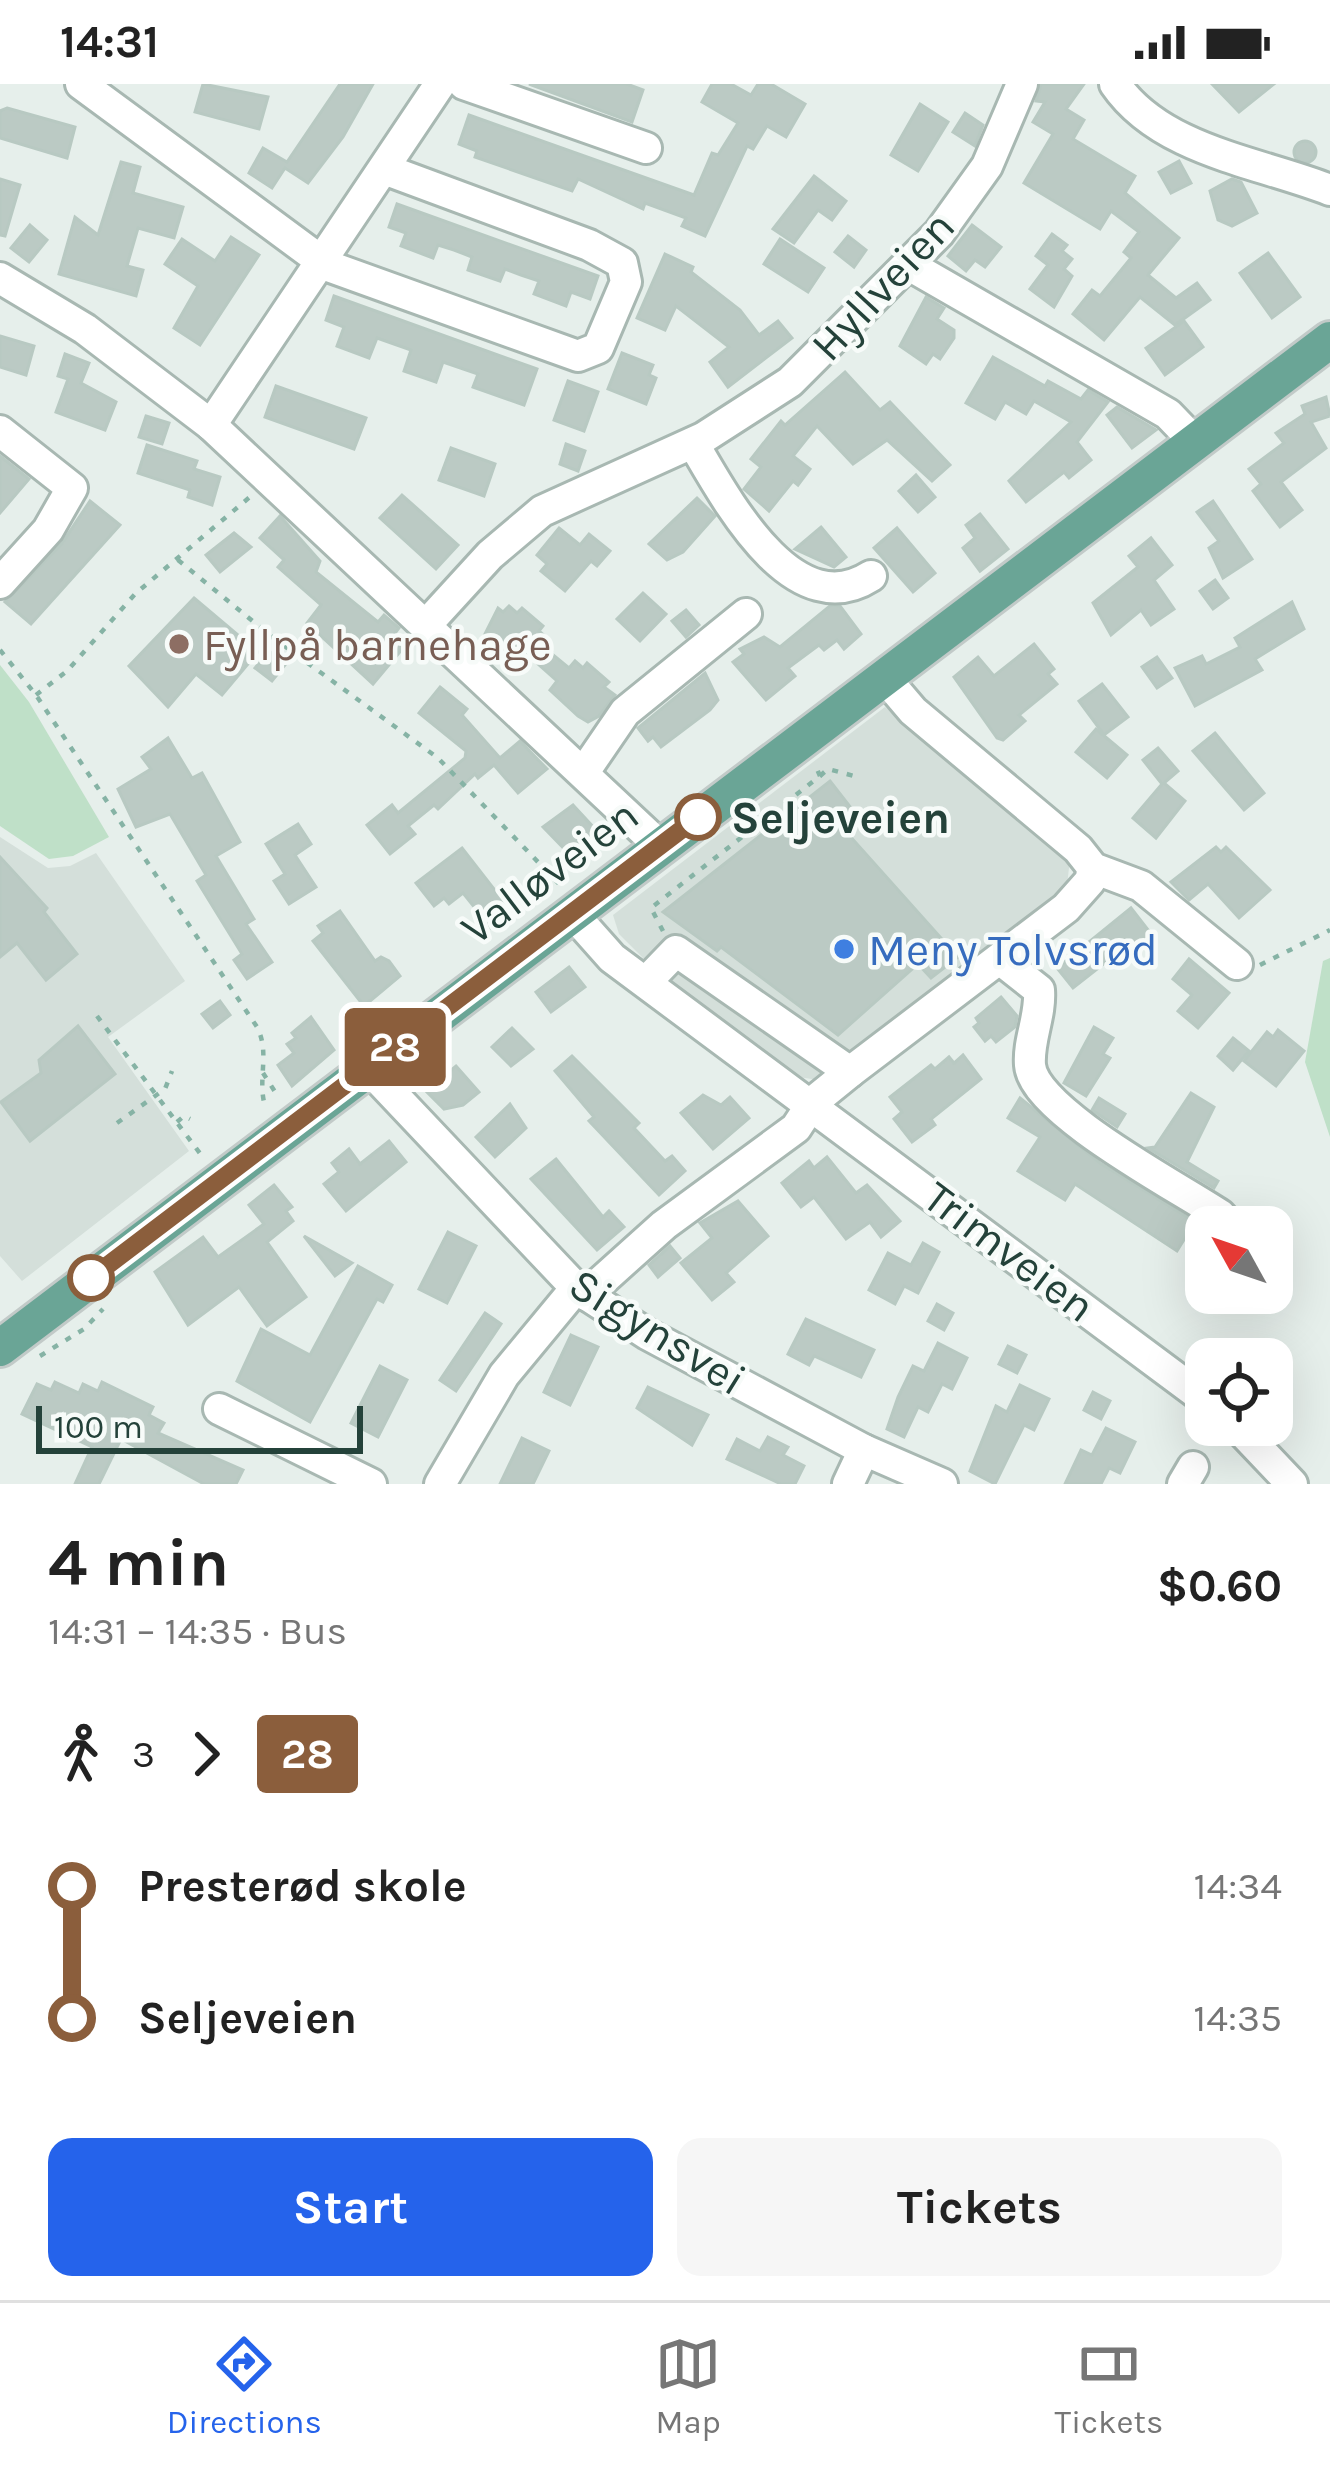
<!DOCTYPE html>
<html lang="en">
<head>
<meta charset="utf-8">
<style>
  body { margin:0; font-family:Karla,sans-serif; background:#f6f6f6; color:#222; height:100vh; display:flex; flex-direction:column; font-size:45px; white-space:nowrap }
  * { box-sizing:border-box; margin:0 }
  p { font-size:39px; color:#767676 }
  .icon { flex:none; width:66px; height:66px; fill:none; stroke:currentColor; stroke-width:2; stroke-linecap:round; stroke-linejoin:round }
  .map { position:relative; height:1400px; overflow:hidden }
  .details { display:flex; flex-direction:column; background:#fff; flex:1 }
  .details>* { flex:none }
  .badge { padding:0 24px; border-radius:9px; font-size:42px; line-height:78px }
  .needle { width:78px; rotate:310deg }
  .controls { position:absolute; left:1185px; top:1122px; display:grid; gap:24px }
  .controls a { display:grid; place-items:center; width:108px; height:108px; border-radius:24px; background:#fff; box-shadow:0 12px 48px #0002; font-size:60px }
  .scale { position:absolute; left:36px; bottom:30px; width:327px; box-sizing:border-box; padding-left:12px; border:6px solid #24423a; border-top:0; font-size:33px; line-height:42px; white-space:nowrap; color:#24423a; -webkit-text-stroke:9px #f7fbf9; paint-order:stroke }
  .map>.badge { position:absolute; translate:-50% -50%; box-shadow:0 0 0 6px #fff }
  .legs { display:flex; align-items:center; gap:18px; height:132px; padding:0 48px; font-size:39px }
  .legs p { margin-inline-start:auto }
  .summary { display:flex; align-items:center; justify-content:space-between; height:204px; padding:0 48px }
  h1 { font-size:66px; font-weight:700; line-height:90px }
  .action { display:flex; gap:24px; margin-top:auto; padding:24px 48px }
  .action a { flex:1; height:138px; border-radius:24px; background:#2563eb; color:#fff; font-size:48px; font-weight:700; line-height:138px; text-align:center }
  .action a+a { background:#f6f6f6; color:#222 }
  ul { padding:0 48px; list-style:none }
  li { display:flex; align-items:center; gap:42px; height:132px; font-size:45px }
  li i { display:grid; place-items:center; width:18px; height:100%; margin:0 15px; background:currentColor }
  li i::after { content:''; width:30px; height:30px; margin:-15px; border:9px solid; border-radius:50%; background:#fff }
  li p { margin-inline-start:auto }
  li:first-child i { background:linear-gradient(#0000 50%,currentColor 0) }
  li:last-child i { background:linear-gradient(currentColor 50%,#0000 0) }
  .status { display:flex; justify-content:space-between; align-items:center; height:84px; padding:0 60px; background:#fff; direction:ltr }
  .status svg { height:33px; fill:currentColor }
  .dock { display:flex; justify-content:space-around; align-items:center; height:168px; border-top:3px solid #e0e0e0; background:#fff; font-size:33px; color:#767676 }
  .dock a { display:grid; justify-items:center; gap:6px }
  .dock .active { color:#2563eb }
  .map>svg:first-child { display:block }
  .built { fill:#d4dfda }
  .green { fill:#bfe0c8 }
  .building { fill:#bbcac4; stroke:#b8c9c2; stroke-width:3 }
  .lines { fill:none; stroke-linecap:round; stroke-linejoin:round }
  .minor-casing { stroke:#a8b8b2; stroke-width:36 }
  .major-casing { stroke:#c2cac8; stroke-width:42 }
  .path { stroke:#86b3a5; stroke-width:4.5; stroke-dasharray:6 9; stroke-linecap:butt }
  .minor { stroke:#fff; stroke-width:30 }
  .major { stroke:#6aa596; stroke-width:36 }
  .line-1-casing { stroke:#fff; stroke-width:27 }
  .line-1 { stroke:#8b5e3c; stroke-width:18 }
  .education-dot { fill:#8d6e63; stroke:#f7fbf9; stroke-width:4.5 }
  .stop-1-dot { fill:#fff; stroke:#8b5e3c; stroke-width:6 }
  .shop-dot { fill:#3f7fe0; stroke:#f7fbf9; stroke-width:4.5 }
  .labels { text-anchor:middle; stroke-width:9; stroke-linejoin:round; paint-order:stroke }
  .street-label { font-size:45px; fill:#24423a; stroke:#f7fbf9 }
  .education-label { font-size:45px; fill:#785e54; stroke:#f7fbf9; text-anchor:start }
  .stop-label { font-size:45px; font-weight:bold; fill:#24423a; stroke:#f7fbf9; text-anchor:start }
  .shop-label { font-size:45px; fill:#366cbe; stroke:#f7fbf9; text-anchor:start }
</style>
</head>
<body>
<div class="status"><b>14:31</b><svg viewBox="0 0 49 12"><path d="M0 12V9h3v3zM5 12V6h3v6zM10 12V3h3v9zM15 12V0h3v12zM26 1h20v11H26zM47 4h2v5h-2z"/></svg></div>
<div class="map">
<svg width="1330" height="1400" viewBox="0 0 1330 1400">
  <rect width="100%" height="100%" fill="#e6efeb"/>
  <g class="built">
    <path d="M885,623l185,152 -4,35 -247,186 -21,-3 -128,-92 -51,-51 -6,-19z"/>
    <path d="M0,753l48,31 22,-2 26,-13 89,128 -77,56 81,114 -167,130 -22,-25z"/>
  </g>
  <g class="green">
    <path d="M0,581l29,37 80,135 -36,19 -24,3 -49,-33z"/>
    <path d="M1330,874v179l-25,-75 18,-101z"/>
  </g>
  <g class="building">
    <path d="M203,0l65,13 -9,32 -64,-17z"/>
    <path d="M340,0h33l-30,53 -35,46 -23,-15 -13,20 -23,-15 14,-25 24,14z"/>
    <path d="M529,0h98l16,6 -11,32z"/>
    <path d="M712,0h19l20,11 7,-11h13l34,20 -19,33 -19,-11 -14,23 -6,-3 -42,90 -23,-10 4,-8 -41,-15 -2,6 -65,-30 -6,12 -97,-34 2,-6 -18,-7 10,-29 225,80 18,-42 6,2 20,-32 -36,-21z"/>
    <path d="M1041,0h43l-18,25 18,11 -11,19 62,37 -10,17 54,45 -31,37 28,23 21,-15 13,17 -35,25 -35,-28 -36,43 -31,-26 19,-24 8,6 31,-38 -7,-6 15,-20 -28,-21 -11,18 -76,-46 29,-49 -20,-12 12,-20 -9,-1z"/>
    <path d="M1212,0h62l-35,28z"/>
    <path d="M920,20l28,18 -30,49 -27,-16z"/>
    <path d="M7,24l68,19 -8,31 -67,-20v-27z"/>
    <path d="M965,29l18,12 -8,21 -22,-14z"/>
    <circle cx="1305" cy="68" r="11"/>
    <path d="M1179,77l12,22 -20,10 -12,-21z"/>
    <path d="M121,78l19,5 -7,26 50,14 -9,31 -36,-10 -11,38 16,4 -7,26 -77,-22 16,-57 23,18z"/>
    <path d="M814,92l32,25 -14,19 -14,-10 -24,33 -21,-14z"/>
    <path d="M0,95l20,6 -15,51 -5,-1z"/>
    <path d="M1232,95l9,3 16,31 -25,13 -14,-6 -8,-29z"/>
    <path d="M397,120l201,72 -8,23 -19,-7 -5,14 -32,-12 5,-13 -18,-6 -16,-6 -5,12 -32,-11 4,-13 -18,-7 -16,-5 -5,13 -32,-12 5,-13 -17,-6z"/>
    <path d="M30,141l17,15 -18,22 -18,-14z"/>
    <path d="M972,141l29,22 -16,20 -10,-7 -9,11 -18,-15z"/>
    <path d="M1052,150l15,11 -5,6 10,8 -8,10 8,7 -18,31 -24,-18 18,-24 -12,-9z"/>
    <path d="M848,152l18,14 -12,17 -19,-15z"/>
    <path d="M231,153l28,18 -59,90 -26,-17 24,-42 -33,-22 17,-25 33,22z"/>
    <path d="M780,155l44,29 -16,24 -44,-28z"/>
    <path d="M1268,169l32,44 -28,21 -32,-45z"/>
    <path d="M665,170l28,13 -2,5 49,38 19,25 19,-14 14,17 -64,49 -18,-25 19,-15 -53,-41 -11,24 -28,-12z"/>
    <path d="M334,212l203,73 -13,36 -51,-18 5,-13 -35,-12 -7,20 -32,-11 7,-21 -34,-12 -8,20 -32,-12 7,-19 -18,-7z"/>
    <path d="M926,213l18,11 -7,11 17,11v8l-14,21 -7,-5 -7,10 -26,-18z"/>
    <path d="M1184,237l19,26 -38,28 -19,-27z"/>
    <path d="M0,252l34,10 -8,29 -26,-8z"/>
    <path d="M622,269l31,12 -4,10 7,3 -10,26 -38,-15z"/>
    <path d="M65,270l24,9 -8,20 35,19 -11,28 -49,-18 12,-33 -10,-3z"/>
    <path d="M993,273l52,29 3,-5 33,18 7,-9 20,12 -31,40 14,18 -22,18 -5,-6 -38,30 -17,-21 62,-59 -37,-21 -8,13 -21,-12 -10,17 -29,-16z"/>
    <path d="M845,288l35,38 10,-8 60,63 -18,16 -45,-41 -34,24 -36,-38 -24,30 17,13 -12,16 -5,-4 -24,30 -25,-22 17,-22 -10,-8 30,-38 4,4z"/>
    <path d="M568,297l30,11 -14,39 -30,-11z"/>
    <path d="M276,302l90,32 -12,31 -89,-32z"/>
    <path d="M1326,313l4,19 -19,6 15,26 -45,34 21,28 -22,17 -27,-36 8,-7 -12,-15 35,-26 -8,-10 29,-19 -3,-8z"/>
    <path d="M1117,323l39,23 -24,18 -25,-33z"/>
    <path d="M146,332l23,7 -7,21 -23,-7z"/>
    <path d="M566,360l19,7 -7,20 -18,-7z"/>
    <path d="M147,361l50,16 -3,8 26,8 -8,28 -24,-8 2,-7 -52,-17z"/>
    <path d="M451,364l44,16 -11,32 -45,-16z"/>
    <path d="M0,372l29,23 -29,34z"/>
    <path d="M916,391l19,22 -17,15 -19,-21z"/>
    <path d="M402,411l56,50 -22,24 -56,-51z"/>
    <path d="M697,414l18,18 -32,36 -16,8 -18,-16z"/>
    <path d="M90,417l30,24 -89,99 -26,-22 57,-59z"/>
    <path d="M1213,417l39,58 -29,19 -14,-30 10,-7 -22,-29z"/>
    <path d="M980,430l28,35 -28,22 -17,-23 12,-10 -9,-13z"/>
    <path d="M280,432l40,45 -4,11 62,50 6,-7 15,13 -7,9 12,10 -31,37 -66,-61 14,-18 -43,-38 6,-7 -24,-22z"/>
    <path d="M821,443l25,30 -12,10 -39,-18z"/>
    <path d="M559,444l21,17 9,-11 21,17 -13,15 -6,-5 -26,30 -24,-20 6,-7 -10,-9z"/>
    <path d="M897,444l38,45 -22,19 -39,-44z"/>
    <path d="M234,449l17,14 -31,25 -14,-17z"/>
    <path d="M1151,454l21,27 -18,15 20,29 -23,16 -10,-15 -30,25 -18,-32 45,-36 -9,-11z"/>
    <path d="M1215,496l13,18 -15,11 -13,-18z"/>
    <path d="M643,509l23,21 -26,27 -23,-22z"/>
    <path d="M194,514l64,54 -36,43 -26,-21 -28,33 -39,-41z"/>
    <path d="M1292,518l12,27 -49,30 7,11 -67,36 -20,-38 27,-12 4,8 34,-17 -5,-9z"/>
    <path d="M831,521l9,1 21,28 -17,15 -7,-9 -13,10 -5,-5 -31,23 7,8 -29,24 -33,-38 11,-8 -4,-5 24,-12 16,10z"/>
    <path d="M509,522l8,7 5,-5 21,18 -4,5 8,7 -6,7 28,23 6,-7 8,7 4,-5 22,19 -5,5 11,8 -16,21 -11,6 -10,-6 -28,-26 7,-9 -27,-24 -8,9 -37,-32 13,-26 5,4z"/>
    <path d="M686,526l13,15 -13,12 -14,-16z"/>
    <path d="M1034,560l20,25 -6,5 9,10 -38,31 6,6 -22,19 -6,-2 -43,-61 24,-20 16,19z"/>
    <path d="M269,567l16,14 -13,16 -17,-13z"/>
    <path d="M1157,573l15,21 -15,10 -15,-21z"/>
    <path d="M705,589l13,27 -8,10 -49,37 -8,-10 -5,4 -10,-13z"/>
    <path d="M1102,600l26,33 -24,18 -25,-34z"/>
    <path d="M440,603l27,22 -5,6 38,43 20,-17 27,28 -29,24 -24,-28 -16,13 -3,-4 -37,35 -4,-4 -26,21 7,8 -25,20 -23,-29 25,-20 6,8 67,-55 1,-7 -47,-38z"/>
    <path d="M1096,645l31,26 -20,23 -31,-26z"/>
    <path d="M1215,649l49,60 -20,17 -51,-59z"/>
    <path d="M168,654l24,40 10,-5 38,69 -24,14 38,63 -8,5 26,38 -25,17 -13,-19 8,-6 -45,-73 9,-6 -36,-61 -34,13 -18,-38 33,-20 -9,-12z"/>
    <path d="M1158,664l20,23 -14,12 21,18 -29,37 -23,-20 29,-34 -19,-24z"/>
    <path d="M830,697l32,41 -14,12 110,123 -27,21 -13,-14 -80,71 -117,-88 -4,4 -54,-39z"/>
    <path d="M573,721l25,27 -23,28 -32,-33z"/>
    <path d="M298,740l13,20 -16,11 21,32 -27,17 -15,-23 11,-7 -19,-30z"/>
    <path d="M1216,763l5,5 5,-5 44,43 -31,28 -31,-34 -19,16 -18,-18z"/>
    <path d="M462,764l35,45 5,-4 15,19 -26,20 -28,-35 -14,11 -5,-6 -10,8 -18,-23z"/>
    <path d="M0,773l47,51 -3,4 33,42 -31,26 -29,-37 -17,14z"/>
    <path d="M1131,824l21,27 -28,21 -4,-5 -47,37 -16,-20z"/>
    <path d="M340,827l35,50 6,-4 8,4 11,15 -36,30 -51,-65 10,-8 -5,-7z"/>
    <path d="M1189,875l40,34 -31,35 -20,-17 14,-16 -19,-16z"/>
    <path d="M569,883l16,20 -34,25 -15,-20z"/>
    <path d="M1001,913l16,19 -2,11 -19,15 -5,-6 -6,5 -11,-14 5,-4 -3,-5z"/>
    <path d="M220,917l10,14 -17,13 -11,-14z"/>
    <path d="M311,933l23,33 -42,36 -14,-21 16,-12 -7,-9 9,-6 -4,-5z"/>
    <path d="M78,942l37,48 -85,67 -29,-39 40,-29 -2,-13z"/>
    <path d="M1094,943l19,11 -10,16 7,4 -24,38 -22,-13z"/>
    <path d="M512,944l21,21 -22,17 -19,-19z"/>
    <path d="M1278,946l26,21 -28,35 -32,-25 23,-29 6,5z"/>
    <path d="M1233,954l16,13 -16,19 -15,-14z"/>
    <path d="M963,971l18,24 -50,40 4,6 -23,17 -18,-23 8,-7 -12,-15 41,-32 4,4 14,-12 5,6z"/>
    <path d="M572,972l67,67 -5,5 31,33 7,-5 13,15 -26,24 -70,-74 5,-4 -39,-46z"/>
    <path d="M456,982l23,26 -16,13 -19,4 -18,-18z"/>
    <path d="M1191,1009l23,14 -27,55 31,19 -4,7 -66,-40 7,-1z"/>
    <path d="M703,1011l18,10 9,-8 19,21 -36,31 -32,-36z"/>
    <path d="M1020,1014l80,65 95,59 -18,29 -102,-67 -10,16 -47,-29 22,-34 -32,-19z"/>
    <path d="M1099,1014l26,16 -8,13 -25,-17z"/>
    <path d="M510,1020l16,24 -31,29 -19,-20z"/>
    <path d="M389,1057l17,21 -60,49 -22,-27 15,-12 -7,-9 17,-14 11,15z"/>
    <path d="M827,1073l29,36 11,-8 33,36 -19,16 -11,-15 -24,17 -32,-42 -13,10 -19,-24 27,-22 5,7z"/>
    <path d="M556,1075l47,58 6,-6 15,16 -27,23 -66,-71z"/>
    <path d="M274,1101l18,22 -6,4 7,10 -26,21 39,55 -39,29 -28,-39 -51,38 -33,-53 48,-35 15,20 46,-33 -15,-19z"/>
    <path d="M738,1117l30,35 -42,37 8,9 -22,18 -31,-37 31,-25 -12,-15z"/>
    <path d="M448,1148l28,14 -29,57 -28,-14z"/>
    <path d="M304,1152l48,27 -17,13z"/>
    <path d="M923,1159l16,9 -21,41 -14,-7 -9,18 -26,-14 19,-37 23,12z"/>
    <path d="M670,1162l10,12 -22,19 -9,-12z"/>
    <path d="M358,1182l34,19 -9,17 -6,-3 -67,123 -73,-41 24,-52 49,26z"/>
    <path d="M937,1220l16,9 -9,17 -16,-9z"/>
    <path d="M485,1229l16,11 -45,67 -16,-11z"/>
    <path d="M806,1235l68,31 -13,27 -47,-21 -5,9 -21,-11z"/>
    <path d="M571,1251l27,12 -28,58 -26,-13z"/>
    <path d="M938,1259l29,15 -15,31 -10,-5 -14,28 -10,-5 -14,30 -17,-8 11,-32 15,-31 11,5z"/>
    <path d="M1008,1262l18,9 -9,18 -18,-9z"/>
    <path d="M380,1282l27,14 -29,57 -27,-14z"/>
    <path d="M55,1298l24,11 4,-9 15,7 4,-9 51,25 -4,8 15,8 -6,10 85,37 -7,14h-32l-83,-45 -22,45h-24l17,-37 -70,-33 15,-30 14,6z"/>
    <path d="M1020,1301l29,14 -15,31 -10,-5 -29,59 -25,-13 26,-65 11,6z"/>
    <path d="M648,1303l60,28 -16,30 -55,-37z"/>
    <path d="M1093,1308l17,9 -9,18 -17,-9z"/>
    <path d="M1106,1344l29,14 -15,31 -11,-5 -8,16h-36l16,-34 11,5z"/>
    <path d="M768,1353l20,10 -5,8 21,11 -9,18h-14l-54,-25 10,-20 23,12z"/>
    <path d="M522,1354l27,13 -16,33h-33z"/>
  </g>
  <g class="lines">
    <defs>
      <g id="minor">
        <path d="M81,0l247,182 250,90 20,-8 28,-66 -4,-19 -33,-18 -205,-76"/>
        <path d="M464,0l182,64"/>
        <path d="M1115,0c46,67 144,78 215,106"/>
        <path d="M909,181l259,149 27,28"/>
        <path d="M0,194l85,51 126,96 449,421"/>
        <path d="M211,341l229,-341"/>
        <path d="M0,347l72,57 -24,42 -48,53"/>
        <path d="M693,359c33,56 100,183 178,133"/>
        <path d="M426,541l64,-70 52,-44 161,-73 87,-56 149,-149 48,-67 35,-82"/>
        <path d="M884,593l29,34 165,138 15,19 48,18 96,78"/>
        <path d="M584,688l41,-60 121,-98"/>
        <path d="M572,829l40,45 594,442"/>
        <path d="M1001,876l38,30c2,26 -11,50 -9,75 3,46 150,123 190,150l11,12"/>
        <path d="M646,898l30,-31 174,121"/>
        <path d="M368,984l208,220 71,46 217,116 78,34"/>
        <path d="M586,1211l78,-70 132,-97 17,-26 37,-30 216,-164 24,-27 3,-13"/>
        <path d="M219,1325l152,75"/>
        <path d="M1236,1341l56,59"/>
        <path d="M440,1400l64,-109 72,-87"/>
        <path d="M848,1400l16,-34"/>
        <path d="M1183,1400l10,-17"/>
      </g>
      <path id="major" d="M0,1264l1330,-1008"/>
    </defs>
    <use href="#minor" class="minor-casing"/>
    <use href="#major" class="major-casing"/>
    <g class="path">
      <path d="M178,476l94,77 166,121 123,128"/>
      <path d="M0,566l36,45 221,332c14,27 -1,54 9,82"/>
      <path d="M36,611l31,-24 68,-77 116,-98"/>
      <path d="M820,692l8,-7 26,7"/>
      <path d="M663,847l-12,-23 169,-132 -4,-9"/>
      <path d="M1260,881l70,-35"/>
      <path d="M97,932l108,144"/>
      <path d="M263,989l16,25"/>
      <path d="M177,1038l7,-6 6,3"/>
      <path d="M117,1039l48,-34 7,-18"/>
      <path d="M40,1272l44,-27 19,-20"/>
    </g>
    <use href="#minor" class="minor"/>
    <use href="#major" class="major"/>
  </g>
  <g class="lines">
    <defs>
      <path id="line-1" d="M91,1194l607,-461"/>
    </defs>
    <use href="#line-1" class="line-1-casing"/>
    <use href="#line-1" class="line-1"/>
  </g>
  <circle class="education-dot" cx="179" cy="560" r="12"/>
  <g class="stop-1-dot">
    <circle cx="698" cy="733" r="21"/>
    <circle cx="91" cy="1194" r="21"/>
  </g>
  <circle class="shop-dot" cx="844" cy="865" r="12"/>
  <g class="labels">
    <g class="street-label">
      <text transform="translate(882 201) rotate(-47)" y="16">Hyllveien</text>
      <text transform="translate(549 787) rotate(-37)" y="16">Valløveien</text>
      <text transform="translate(1010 1167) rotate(37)" y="16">Trimveien</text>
      <text transform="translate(658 1247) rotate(32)" y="16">Sigynsvei</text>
    </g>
    <g class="education-label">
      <text x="203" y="576">Fyllpå barnehage</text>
    </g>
    <g class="stop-label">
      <text x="731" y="749">Seljeveien</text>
    </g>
    <g class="shop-label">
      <text x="868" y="881">Meny Tolvsrød</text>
    </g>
  </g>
</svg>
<div class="controls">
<a><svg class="needle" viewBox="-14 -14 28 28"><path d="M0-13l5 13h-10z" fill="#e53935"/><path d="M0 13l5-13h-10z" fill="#767676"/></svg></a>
<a><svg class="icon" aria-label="locate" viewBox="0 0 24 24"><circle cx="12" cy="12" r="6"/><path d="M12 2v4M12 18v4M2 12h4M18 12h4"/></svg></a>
</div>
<div class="scale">100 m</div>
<b class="badge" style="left:395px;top:963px;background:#8b5e3c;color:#fff">28</b>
</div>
<section class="details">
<div class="summary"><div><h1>4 min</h1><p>14:31 – 14:35 · Bus</p></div><b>$0.60</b></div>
<div class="legs"><svg class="icon" aria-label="walk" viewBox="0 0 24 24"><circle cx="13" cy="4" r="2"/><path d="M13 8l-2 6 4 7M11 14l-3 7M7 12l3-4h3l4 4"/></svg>3<svg class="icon" aria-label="forward" viewBox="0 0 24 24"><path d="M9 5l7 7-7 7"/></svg><b class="badge" style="background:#8b5e3c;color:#fff">28</b></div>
<ul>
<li><i style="color:#8b5e3c"></i><b>Presterød skole</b><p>14:34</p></li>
<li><i style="color:#8b5e3c"></i><b>Seljeveien</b><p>14:35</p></li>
</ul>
<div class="action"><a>Start</a><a>Tickets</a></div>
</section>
<nav class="dock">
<a class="active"><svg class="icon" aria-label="directions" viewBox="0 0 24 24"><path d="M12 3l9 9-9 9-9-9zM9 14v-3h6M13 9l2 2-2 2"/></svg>Directions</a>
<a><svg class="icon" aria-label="map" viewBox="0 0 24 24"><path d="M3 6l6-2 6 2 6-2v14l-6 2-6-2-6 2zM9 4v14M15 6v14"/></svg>Map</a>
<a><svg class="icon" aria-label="tickets" viewBox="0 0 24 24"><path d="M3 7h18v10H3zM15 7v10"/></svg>Tickets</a>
</nav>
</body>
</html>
